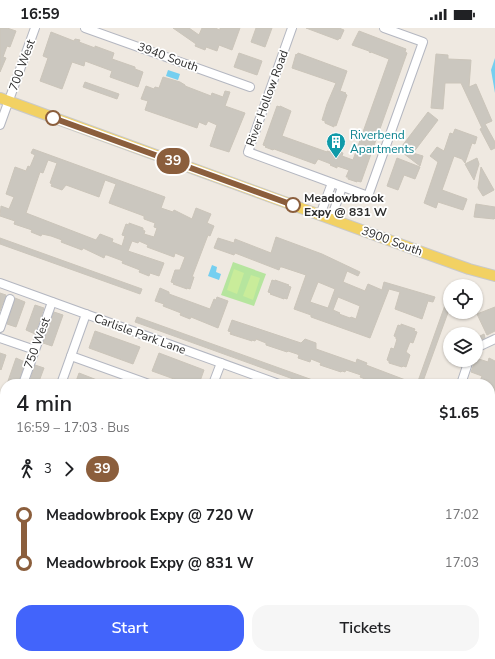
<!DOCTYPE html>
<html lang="en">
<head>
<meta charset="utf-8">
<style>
  body { margin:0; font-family:"Nunito Sans",sans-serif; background:#f6f6f6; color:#202124; height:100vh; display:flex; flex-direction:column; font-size:15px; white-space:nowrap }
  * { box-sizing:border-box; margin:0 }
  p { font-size:13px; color:#757577 }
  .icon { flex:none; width:22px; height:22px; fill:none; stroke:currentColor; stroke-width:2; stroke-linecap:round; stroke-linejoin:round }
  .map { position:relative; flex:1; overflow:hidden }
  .side { position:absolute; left:0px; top:351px; width:495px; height:280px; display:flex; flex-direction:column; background:#fff; border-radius:16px 16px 0 0; box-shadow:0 1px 3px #0004 }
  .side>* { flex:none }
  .badge { padding:0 8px; border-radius:13px; font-size:14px; line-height:26px }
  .buttons { position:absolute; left:443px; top:251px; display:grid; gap:8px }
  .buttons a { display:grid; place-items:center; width:40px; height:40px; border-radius:50%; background:#fff; box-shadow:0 1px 3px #0004; font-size:20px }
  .map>.badge { position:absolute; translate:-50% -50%; box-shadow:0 0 0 2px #fff }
  .legs { display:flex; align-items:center; gap:6px; height:44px; padding:0 16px; font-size:13px }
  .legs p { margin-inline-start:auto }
  .head { display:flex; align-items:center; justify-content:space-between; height:68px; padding:0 16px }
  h1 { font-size:22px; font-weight:600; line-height:30px }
  .primary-button { display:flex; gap:8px; margin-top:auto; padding:8px 16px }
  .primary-button a { flex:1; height:46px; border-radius:16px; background:#4264fb; color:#fff; font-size:16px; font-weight:600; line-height:46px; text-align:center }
  .primary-button a+a { background:#f6f6f6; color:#202124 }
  ul { padding:0 16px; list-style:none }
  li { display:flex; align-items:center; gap:14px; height:48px; font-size:15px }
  li i { display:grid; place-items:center; width:6px; height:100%; margin:0 5px; background:currentColor }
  li i::after { content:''; width:10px; height:10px; margin:-5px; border:3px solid; border-radius:50%; background:#fff }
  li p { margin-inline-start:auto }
  li:first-child i { background:linear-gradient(#0000 50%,currentColor 0) }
  li:last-child i { background:linear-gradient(currentColor 50%,#0000 0) }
  .status { display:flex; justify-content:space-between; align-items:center; height:28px; padding:0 20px; background:#fff; direction:ltr }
  .status svg { height:11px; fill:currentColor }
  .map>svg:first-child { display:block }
  .green { fill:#b6e59e }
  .pitch { fill:#c9ec9a }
  .water { fill:#75cff0 }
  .building { fill:#cbc7bf; stroke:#cbc5ba; fill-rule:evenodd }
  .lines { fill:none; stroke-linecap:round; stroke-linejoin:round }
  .minor-casing { stroke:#b4b7c1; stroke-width:10 }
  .major-casing { stroke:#c9c9c9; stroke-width:12 }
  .minor { stroke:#fff; stroke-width:8 }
  .major { stroke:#f2d163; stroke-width:10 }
  .line-1-casing { stroke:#fff; stroke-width:9 }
  .line-1 { stroke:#8b5e3c; stroke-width:6 }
  .stop-1-dot { fill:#fff; stroke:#8b5e3c; stroke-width:2 }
  .labels { text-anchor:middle; stroke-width:3.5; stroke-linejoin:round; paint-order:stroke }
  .street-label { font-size:12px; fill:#2e2e2e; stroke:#fff }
  .culture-label { font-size:12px; fill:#0d838f; stroke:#fff; text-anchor:start }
  .stop-label { font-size:12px; font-weight:bold; fill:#2e2e2e; stroke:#fff; text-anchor:start }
</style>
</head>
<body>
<div class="status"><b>16:59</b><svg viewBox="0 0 49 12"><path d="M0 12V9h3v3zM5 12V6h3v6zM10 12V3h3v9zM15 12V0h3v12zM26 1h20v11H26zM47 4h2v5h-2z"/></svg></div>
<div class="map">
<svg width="495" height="631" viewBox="0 0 495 631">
  <rect width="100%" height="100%" fill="#efe9e1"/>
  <path class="green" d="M233,234l33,12 -12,32 -33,-11z"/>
  <g class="pitch">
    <path d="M234,241l10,4 -7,21 -10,-4z"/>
    <path d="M251,247l9,3 -7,22 -10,-4z"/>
  </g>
  <g class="water">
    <path d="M495,30v35l-4,-23z"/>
    <path d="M168,42l12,4 -2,6 -12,-4z"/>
    <path d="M335,108l10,4 -2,4h-8l-1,1 -5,-2 2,-5z"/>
    <path d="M212,237l5,2 -1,5 5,2 -2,6 -11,-4z"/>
  </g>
  <g class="building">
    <path d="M0,0h7l9,3 -6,16 -3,-1 -4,11 3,1 -6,14z"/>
    <path d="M173,0h16l10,7 3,-7h13l5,2v-2h20l-8,22 -13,-5 -2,6 -11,-4 -1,3 -10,-4 1,-2z"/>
    <path d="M256,0h16l-7,19 -14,-5z"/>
    <path d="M306,0h33l5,2 -4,9 -1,-1 -1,2z"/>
    <path d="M359,3l47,18 -1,3 2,1 -46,129 -4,-1v1l-9,-3v-2h-2l3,-7 -12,-4v2l-7,-3 1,-1 -13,-5 -3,5 -41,-15 -1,1 -8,-3 1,-1 -3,-1 14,-39 3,1v-1l11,5 -9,25 45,16v-1l7,2 1,-3 8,3 -1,3 11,4 36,-101 -18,-7 -1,1 -1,-2 -17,-6z"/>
    <path d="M51,4l23,9 1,-2 5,1 -1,2 16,6v-2l19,7 -2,6 23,8v2l8,3 -5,15 -28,-10 2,-6 -27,-10 -1,5 -12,-4 -10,27 -22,-8 8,-23 -5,-2z"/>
    <path d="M239,25l23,8 -5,14 -23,-8z"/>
    <path d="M298,25l49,18 -7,20 6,2 -1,1 2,1 -11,31 -2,-1v2l-9,-4v-2l-3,-1 5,-16 9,-21 -44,-15 4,-14 1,1z"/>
    <path d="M436,26l12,1v4l23,1 -2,27 7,-3 16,37 -7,3 10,18v6l-4,2 -11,-21 2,-1 -21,-45h-16l-2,26 -12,-1z"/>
    <path d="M163,49l17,5 5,3v1l26,10 1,-3 11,4 2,-6 5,1 -5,14 20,7 -16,39 -19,-6 7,-21 -9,-4 -2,4 -7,-3 -2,6 -52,-18 3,-9 -7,-2 5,-13 8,3 1,-2 4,1z"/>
    <path d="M85,54l34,12 -2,5 -34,-12z"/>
    <path d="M428,84l10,8 -25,33 10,3 -3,10 -21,-16z"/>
    <path d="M455,101l22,8 -2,7 -3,-1 -7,20 -3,-4 -8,-3 -12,34 25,9 -4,11 -25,-8 -2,6 -12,-5 14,-41 -8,-6 7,-9 7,4 6,-18 3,1z"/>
    <path d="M33,121l132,48 -4,11 12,4 1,-2 18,9 4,-11 15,6 -4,9 7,3 -4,10 -2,-1 -16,42h2l-4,12 -3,-1v1l-14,-5 1,-1 -3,-1 4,-12h5l5,-13 -10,-4 -1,4 -27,-10 1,-2 -9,-4 -1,2 -6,-2 -4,10 36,12 -5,13 -9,-3 -1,3 -10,-4 1,-2 -18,-7 1,-2 -16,-6h-2l-1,3 -21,-10 -1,2 -21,-8 1,-2 -11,-4 -9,-2 -1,2 -10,-4 1,-2 -18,-6 1,-3 -15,-5 1,-10 8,3 5,-12 -8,-3 9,-27 11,4 2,-5 2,1 5,-12 -4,-2zM48,132l9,3 -7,20 2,1 -1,2 11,4 4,-5 33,12 6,-17 11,4 -7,19 35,13v3l11,4 -1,4 3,1 -3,9 -10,-3 1,-3 -2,-1v-2l-14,-5v2l-3,-1 -4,11 3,1 -3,10 -10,-4 1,-3 -13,-5 -4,6 -70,-27 14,-41 3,1z"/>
    <path d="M397,130l23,9 -5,12 -11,-4 -6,15 -11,-4z"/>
    <path d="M477,130l2,6 -5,16 -9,-16z"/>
    <path d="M481,139l13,23 -11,6 -5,-8z"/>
    <path d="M476,176l19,3v11l-1,1 -20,-2z"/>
    <path d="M276,209l46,17 38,18 -2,4 -11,-5 -4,11 22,9 3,-7 14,6 2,-8 51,15 -2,5 -5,-1 -6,18 -27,-10 5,-17 -11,-3 -19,49 -59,-21v-2l-17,-6 12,-34 -24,-8h-2l-1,3 -44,-17 -1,2 -20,-7 4,-10 16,5 1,-4 36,14zM318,254l17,7 -7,19 -18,-6zM338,269l22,9 -4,13 -5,-2 -1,1 -11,-4 1,-1 -7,-3z"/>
    <path d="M0,210l142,51 -2,5 -140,-50z"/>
    <path d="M272,252l3,1v-1l14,5 -1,1 3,1 -4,12 -3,-1v1l-14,-5 1,-1 -3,-1z"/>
    <path d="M160,260l9,4v2l41,15 4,-10 2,1 1,-3 11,4 -10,27 -27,-11 -1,2 -10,-4 1,-2 -18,-7 1,-2 -9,-3z"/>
    <path d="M0,265l6,2 -6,16z"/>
    <path d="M449,266l1,13 -28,77h-5z"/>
    <path d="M15,270l10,4 -9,25 -9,-3z"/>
    <path d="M35,277l9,3 -9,26 -9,-4z"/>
    <path d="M495,279v24l-8,4 -10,-21z"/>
    <path d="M54,284l9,3 -11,31 -9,-3z"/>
    <path d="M137,289l184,66v1h-14l-172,-62z"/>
    <path d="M232,292l69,23 4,-4 11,4v6l40,14 1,-4 10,4 -1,2 50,19h-38l-18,-7 1,-2 -15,-5 -1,2 -3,-1 -1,1 -21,-7 1,-2 -10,-4 -1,3 -12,-4 1,-3 -2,-1 -9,-3 -1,1 -21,-7v-2l-10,-4 -1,2 -3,-1v1l-22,-7 1,-2 -3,-1z"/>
    <path d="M401,296l14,5 -1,2 3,1 -4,11 -3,-1 -4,10 4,3 -4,12 -3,-1 -1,1 -13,-4v-2l-2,-1 4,-12 3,1 3,-10h-1v-2l-2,-1 4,-11 3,1z"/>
    <path d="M95,303l45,16 -7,17 -44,-16z"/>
    <path d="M484,306l1,4 -9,4v-4z"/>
    <path d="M0,325l6,2 -5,15 -1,-1z"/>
    <path d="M159,325l45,17 -5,14h-11l-36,-13z"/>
    <path d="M16,330l9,4 -7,22h-11z"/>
    <path d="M476,330l12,4 1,-4 6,3v34l-4,12 -1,-23h-11l3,-8 -11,-4z"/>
    <path d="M35,337l9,3 -6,16h-9z"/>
    <path d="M79,345l18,7 -2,4h-20z"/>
    <path d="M490,396l5,1v10l-5,10z"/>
    <path d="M0,411l5,2v20l-5,-2z"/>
    <path d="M495,454v16l-5,-2z"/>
    <path d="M4,481h1v104l-5,-2v-90z"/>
    <path d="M490,482l5,2v16l-5,-2z"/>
    <path d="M495,585v16l-5,2v-15z"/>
    <path d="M327,626h39l12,4 -39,1z"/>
    <path d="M450,626h35l10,4v1h-33z"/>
  </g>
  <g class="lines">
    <defs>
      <g id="minor">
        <path d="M85,0l165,59"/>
        <path d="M292,0l-44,124 120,44 55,-154 -39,-14"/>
        <path d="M0,97l35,-97"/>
        <path d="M320,187l12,-32"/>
        <path d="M331,191l11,-32"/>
        <path d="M0,255l279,101"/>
        <path d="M0,300l10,-29"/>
        <path d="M0,310l35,12"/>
        <path d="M476,320l19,-9"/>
        <path d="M71,328l78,28"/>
        <path d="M23,356l29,-82"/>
        <path d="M61,356l25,-70"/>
        <path d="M213,356l8,-21"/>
        <path d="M461,356l8,-24"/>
        <path d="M0,375l5,1"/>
        <path d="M490,433l5,-14"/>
        <path d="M490,439l5,2"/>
        <path d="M0,450l5,2"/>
        <path d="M490,511l5,2"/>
        <path d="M490,562l5,-14"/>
        <path d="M0,594l5,2"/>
        <path d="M89,626l14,5"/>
        <path d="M403,626l14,5"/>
        <path d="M292,631l2,-5"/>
      </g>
      <path id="major" d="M0,70l416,152 53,19 26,7"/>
    </defs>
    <use href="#minor" class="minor-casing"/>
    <use href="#major" class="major-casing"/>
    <use href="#minor" class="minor"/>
    <use href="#major" class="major"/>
  </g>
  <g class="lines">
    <defs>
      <path id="line-1" d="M53,90l240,87"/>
    </defs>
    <use href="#line-1" class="line-1-casing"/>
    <use href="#line-1" class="line-1"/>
  </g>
  <defs>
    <symbol id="building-pin" viewBox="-11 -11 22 30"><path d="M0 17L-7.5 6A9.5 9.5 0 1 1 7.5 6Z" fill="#0f9aa8" stroke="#fff"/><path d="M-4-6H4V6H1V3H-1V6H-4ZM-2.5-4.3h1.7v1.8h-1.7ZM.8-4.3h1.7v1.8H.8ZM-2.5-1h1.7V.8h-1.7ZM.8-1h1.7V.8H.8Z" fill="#fff"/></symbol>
  </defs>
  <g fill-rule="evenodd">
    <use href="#building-pin" x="325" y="103" width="22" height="30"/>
  </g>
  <g class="stop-1-dot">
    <circle cx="53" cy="90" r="7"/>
    <circle cx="293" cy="177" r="7"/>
  </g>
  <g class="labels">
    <g class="street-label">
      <text transform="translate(168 29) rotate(20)" y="4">3940 South</text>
      <text transform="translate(22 37) rotate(-70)" y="4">700 West</text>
      <text transform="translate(267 70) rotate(-70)" y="4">River Hollow Road</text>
      <text transform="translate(392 213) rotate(20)" y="4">3900 South</text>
      <text transform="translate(140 306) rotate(20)" y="4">Carlisle Park Lane</text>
      <text transform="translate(37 315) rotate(-70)" y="4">750 West</text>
    </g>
    <g class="culture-label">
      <text x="350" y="111">Riverbend<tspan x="350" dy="14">Apartments</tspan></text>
    </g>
    <g class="stop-label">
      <text x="304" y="174">Meadowbrook<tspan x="304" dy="14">Expy @ 831 W</tspan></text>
    </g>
  </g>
</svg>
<div class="buttons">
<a><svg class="icon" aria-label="locate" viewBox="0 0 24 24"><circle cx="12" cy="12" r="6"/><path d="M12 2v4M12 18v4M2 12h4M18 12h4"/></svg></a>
<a><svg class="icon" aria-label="layers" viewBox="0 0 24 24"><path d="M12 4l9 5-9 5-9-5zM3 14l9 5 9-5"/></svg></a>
</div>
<b class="badge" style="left:173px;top:133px;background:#8b5e3c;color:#fff">39</b>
<section class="side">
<div class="head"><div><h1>4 min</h1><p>16:59 – 17:03 · Bus</p></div><b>$1.65</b></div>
<div class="legs"><svg class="icon" aria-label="walk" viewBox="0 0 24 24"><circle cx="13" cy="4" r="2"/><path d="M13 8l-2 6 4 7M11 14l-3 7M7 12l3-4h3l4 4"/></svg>3<svg class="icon" aria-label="forward" viewBox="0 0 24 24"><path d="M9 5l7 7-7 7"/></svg><b class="badge" style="background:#8b5e3c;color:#fff">39</b></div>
<ul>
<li><i style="color:#8b5e3c"></i><b>Meadowbrook Expy @ 720 W</b><p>17:02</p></li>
<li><i style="color:#8b5e3c"></i><b>Meadowbrook Expy @ 831 W</b><p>17:03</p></li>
</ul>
<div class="primary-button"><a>Start</a><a>Tickets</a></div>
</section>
</div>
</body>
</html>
